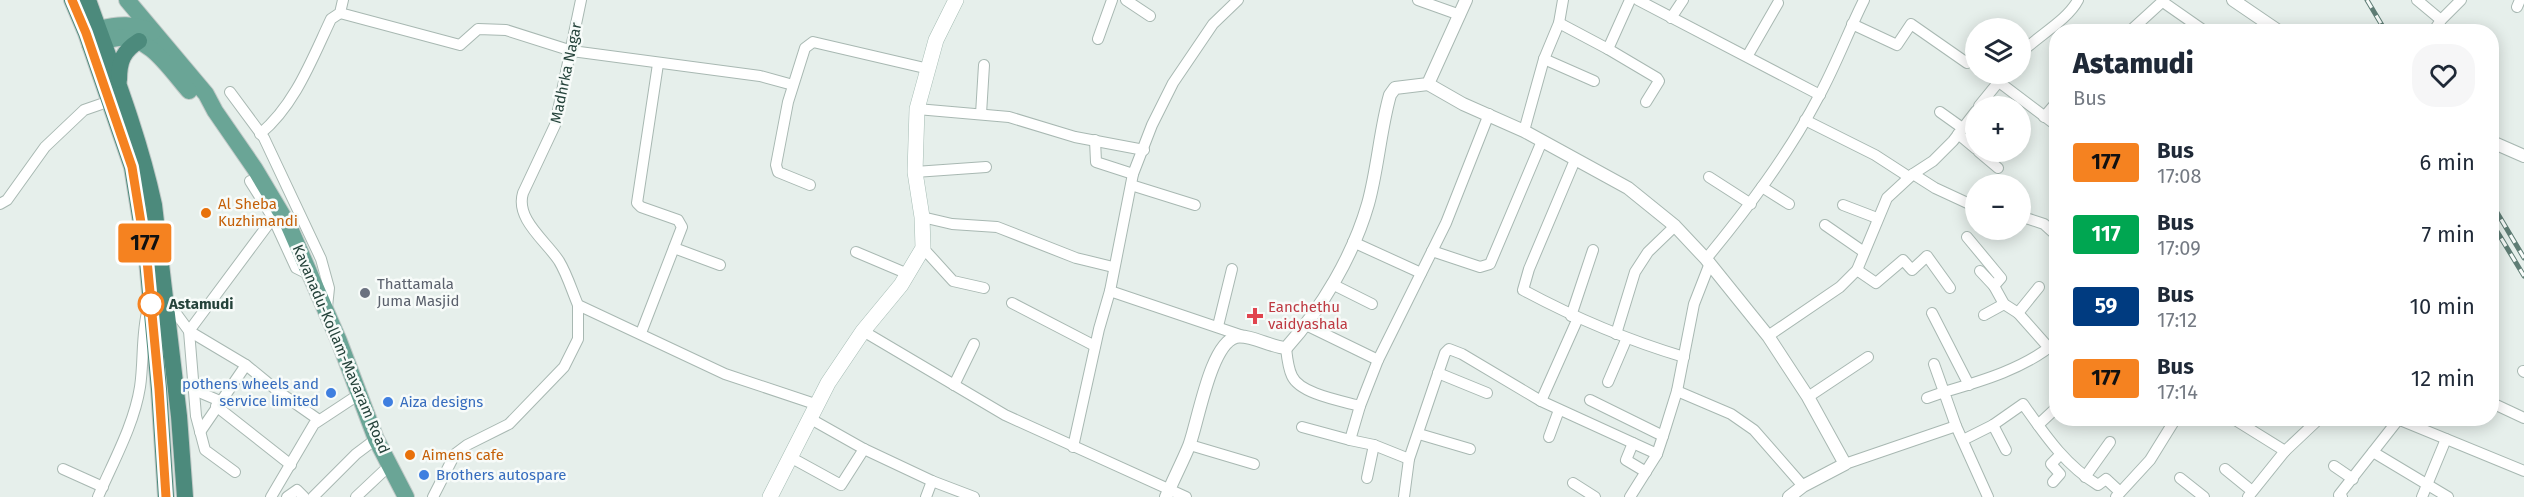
<!DOCTYPE html>
<html lang="en">
<head>
<meta charset="utf-8">
<style>
  body { margin:0; font-family:"Fira Sans",sans-serif; background:#f6f6f7; color:#1f2937; height:100vh; display:flex; flex-direction:column; font-size:22px; white-space:nowrap }
  * { box-sizing:border-box; margin:0 }
  p { font-size:20px; color:#747a83 }
  .icon { flex:none; width:33px; height:33px; fill:none; stroke:currentColor; stroke-width:2; stroke-linecap:round; stroke-linejoin:round }
  .map { position:relative; flex:1; overflow:hidden }
  .sheet { position:absolute; left:2049px; top:24px; width:450px; height:402px; display:flex; flex-direction:column; background:#fff; border-radius:24px; box-shadow:0 3px 15px #0003 }
  .sheet>* { flex:none }
  .badge { padding:0 12px; border-radius:4px; font-size:21px; line-height:39px }
  .buttons { position:absolute; left:1965px; top:18px; display:grid; gap:12px }
  .buttons a { display:grid; place-items:center; width:66px; height:66px; border-radius:50%; background:#fff; box-shadow:0 3px 15px #0003; font-size:30px }
  .map>.badge { position:absolute; translate:-50% -50%; box-shadow:0 0 0 3px #fff }
  .round { display:grid; place-items:center; flex:none; width:63px; height:63px; border-radius:24px; background:#f6f6f7 }
  .summary { display:flex; align-items:center; justify-content:space-between; height:102px; padding:0 24px }
  h1 { font-size:28px; font-weight:800; line-height:45px }
  ul { padding:0; list-style:none }
  li { display:flex; align-items:center; gap:18px; height:72px; padding:0 24px }
  li div { flex:1 }
  li b { display:block; font-size:22px }
  li em { font-style:normal }
  li .badge { min-width:66px; font-weight:700; text-align:center }
  .map>svg:first-child { display:block }
  .lines { fill:none; stroke-linecap:round; stroke-linejoin:round }
  .minor-casing { stroke:#a8b8b2; stroke-width:12 }
  .tertiary-casing { stroke:#a8b8b2; stroke-width:14 }
  .secondary-casing { stroke:#a4bbb3; stroke-width:16 }
  .primary-casing { stroke:#c2cac8; stroke-width:18 }
  .trunk-casing { stroke:#c2cac8; stroke-width:18 }
  .minor { stroke:#fff; stroke-width:10 }
  .tertiary { stroke:#fff; stroke-width:12 }
  .secondary { stroke:#fff; stroke-width:15 }
  .primary { stroke:#6aa596; stroke-width:16 }
  .trunk { stroke:#4c8a7c; stroke-width:16 }
  .rail-casing { stroke:#5f7d75; stroke-width:5 }
  .rail { stroke:#f7fbf9; stroke-width:3; stroke-dasharray:9; stroke-linecap:butt }
  .line-casing { stroke:#fff; stroke-width:14 }
  .line { stroke:#f58220; stroke-width:9 }
  .food-dot { fill:#e8710a; stroke:#f7fbf9; stroke-width:2 }
  .worship-dot { fill:#6b7280; stroke:#f7fbf9; stroke-width:2 }
  .stop-dot { fill:#fff; stroke:#f58220; stroke-width:3 }
  .health-dot { fill:#e0444e; stroke:#f7fbf9; stroke-width:2 }
  .shop-dot { fill:#3f7fe0; stroke:#f7fbf9; stroke-width:2 }
  .labels { text-anchor:middle; stroke-width:5; stroke-linejoin:round; paint-order:stroke }
  .street-label { font-size:15px; fill:#24423a; stroke:#f7fbf9 }
  .food-label { font-size:15px; fill:#c56008; stroke:#f7fbf9; text-anchor:start }
  .worship-label { font-size:15px; fill:#5b616d; stroke:#f7fbf9; text-anchor:start }
  .stop-label { font-size:15px; font-weight:bold; fill:#24423a; stroke:#f7fbf9; text-anchor:start }
  .health-label { font-size:15px; fill:#be3a42; stroke:#f7fbf9; text-anchor:start }
  .shop-label { font-size:15px; fill:#366cbe; stroke:#f7fbf9; text-anchor:start }
</style>
</head>
<body>
<div class="map">
<svg width="2524" height="497" viewBox="0 0 2524 497">
  <rect width="100%" height="100%" fill="#e6efeb"/>
  <g class="lines">
    <defs>
      <g id="minor">
        <path d="M581,0l-26,125 -32,68c-8,26 23,48 36,68 8,13 13,30 19,44l147,69 93,31"/>
        <path d="M1126,0l24,16"/>
        <path d="M1418,0l42,15"/>
        <path d="M1638,0l182,95"/>
        <path d="M2417,0l24,20"/>
        <path d="M2163,2l43,30"/>
        <path d="M2517,7l3,-7"/>
        <path d="M340,13l120,32 18,-16 28,1 66,21 188,25 33,9"/>
        <path d="M1671,18l12,-18"/>
        <path d="M1559,23l49,26 22,-49"/>
        <path d="M1852,24l45,21 14,-21 56,39 9,-10"/>
        <path d="M2129,32l35,-32"/>
        <path d="M2433,32l8,-12 20,-20"/>
        <path d="M1098,39l14,-39"/>
        <path d="M1608,49l49,29 2,3 -13,21"/>
        <path d="M2020,54c17,-18 47,-33 58,-54"/>
        <path d="M1748,55l30,-52"/>
        <path d="M1544,59l50,22"/>
        <path d="M1999,82l57,43"/>
        <path d="M230,92l34,46 57,121 8,29 -2,19"/>
        <path d="M1979,106l26,-32"/>
        <path d="M917,109l92,8 66,20 69,13"/>
        <path d="M1940,112l21,15"/>
        <path d="M981,114l3,-49"/>
        <path d="M2044,117l12,-14"/>
        <path d="M1805,120l70,35 34,22"/>
        <path d="M1524,131l20,-72 15,-36 4,-23"/>
        <path d="M260,134c35,-29 52,-75 71,-115l9,-6 3,-13"/>
        <path d="M1958,134l18,15"/>
        <path d="M1095,140l1,22 37,12"/>
        <path d="M1979,152l19,16"/>
        <path d="M1575,160l-46,109 -6,21c52,28 104,50 161,67"/>
        <path d="M915,172l71,-5"/>
        <path d="M1913,174l22,14 41,19"/>
        <path d="M1709,177l42,27"/>
        <path d="M250,181l23,37"/>
        <path d="M810,185l-32,-13 -2,-7 12,-63 17,-54 8,-6 116,27"/>
        <path d="M1131,185l64,20"/>
        <path d="M1762,187l27,17"/>
        <path d="M0,204l7,-4 38,-53 39,-37 26,-9"/>
        <path d="M1843,205l34,13"/>
        <path d="M2020,216l24,8 12,11"/>
        <path d="M922,217l30,7 45,3 79,31 37,9"/>
        <path d="M1825,225l39,27"/>
        <path d="M1967,237l34,41 -7,8"/>
        <path d="M1353,242l68,31"/>
        <path d="M674,248l46,17"/>
        <path d="M923,248l30,33 31,7"/>
        <path d="M1432,251l48,16 10,-3 52,-123"/>
        <path d="M856,252l52,22"/>
        <path d="M1706,259c42,-51 82,-104 113,-163 17,-31 29,-64 45,-96"/>
        <path d="M1857,270l19,13 27,-23 9,10 15,-14 23,32"/>
        <path d="M1980,271l14,15 10,18 14,9 31,35"/>
        <path d="M1332,284l40,20"/>
        <path d="M1110,291l136,46"/>
        <path d="M167,301l22,30 57,34 33,27 40,28"/>
        <path d="M1012,303l83,43"/>
        <path d="M1932,313l37,72"/>
        <path d="M2018,313l21,-26"/>
        <path d="M1984,315l20,-11"/>
        <path d="M1571,316l22,-66"/>
        <path d="M1306,325l72,35"/>
        <path d="M1218,326l14,-57"/>
        <path d="M863,331l142,84 181,82"/>
        <path d="M641,333l41,-106 -4,-7 -37,-13 -4,-4 21,-139"/>
        <path d="M1616,334l19,-62 13,-20 27,-26"/>
        <path d="M1768,336l72,-49 17,-17 30,-72 26,-24 20,-13 20,-20 23,-30"/>
        <path d="M1286,348c1,9 2,20 6,28 8,18 50,25 68,30"/>
        <path d="M2523,371l1,1"/>
        <path d="M1438,373l49,20"/>
        <path d="M1608,382l18,-42"/>
        <path d="M954,385l20,-41"/>
        <path d="M194,390l26,11"/>
        <path d="M1677,391l54,23 23,16 49,56"/>
        <path d="M1808,397l60,-40"/>
        <path d="M1927,398l17,-6 -10,-28"/>
        <path d="M1590,400l73,36"/>
        <path d="M1541,401l37,-83"/>
        <path d="M2492,403l32,15"/>
        <path d="M216,406l75,59"/>
        <path d="M809,418l55,31 68,32 42,16"/>
        <path d="M2232,418l53,33"/>
        <path d="M2395,418l129,53"/>
        <path d="M1993,425l13,25"/>
        <path d="M2038,425l16,-15"/>
        <path d="M1956,426l-12,-34c38,-11 82,-24 112,-50"/>
        <path d="M1302,427l48,13 10,-34 18,-46 68,-137 43,-109"/>
        <path d="M200,432l46,-67"/>
        <path d="M1419,434l51,15"/>
        <path d="M1549,437l10,-27"/>
        <path d="M1350,440l24,5 35,14"/>
        <path d="M1963,440l30,-15 30,-21c22,31 42,61 75,81l8,-6 14,13"/>
        <path d="M1633,443l-7,17 20,12"/>
        <path d="M1190,445l64,19"/>
        <path d="M1073,447l26,-118 11,-38 23,-117 19,-49 21,-42 40,-59 25,-24"/>
        <path d="M2373,452l75,45"/>
        <path d="M790,457l51,28 23,-36"/>
        <path d="M1845,464l111,-38 32,71"/>
        <path d="M2334,466l19,13"/>
        <path d="M63,469l40,18"/>
        <path d="M2225,469l27,22"/>
        <path d="M235,472l-30,-22 -9,-34 -7,-85 84,-113 23,50 14,7"/>
        <path d="M2085,477l25,-35"/>
        <path d="M1367,478l7,-33"/>
        <path d="M2180,478l24,19"/>
        <path d="M2053,482l7,-8 -9,-10 9,-9"/>
        <path d="M1573,483l22,14"/>
        <path d="M98,497c15,-35 36,-72 42,-110 4,-27 1,-53 8,-79"/>
        <path d="M271,497l43,-73 44,-29"/>
        <path d="M287,497l10,-7 7,7"/>
        <path d="M313,497l43,-43 20,-15"/>
        <path d="M356,497l34,-32"/>
        <path d="M433,497l22,-43 12,-9 42,-21 55,-57 14,-28v-34"/>
        <path d="M926,497l6,-16"/>
        <path d="M1404,497l5,-38 36,-106 4,-4 13,5 79,47 116,53"/>
        <path d="M1630,497l27,-43 6,-18 14,-45 17,-87 16,-41"/>
        <path d="M2116,497l34,-37 26,-42"/>
        <path d="M2248,497l37,-46 35,-33"/>
        <path d="M2342,497l-3,-2 59,-75"/>
        <path d="M2422,497l24,-58"/>
      </g>
      <g id="tertiary">
        <path d="M2233,0l47,32"/>
        <path d="M1428,84l35,20 61,27 104,57 47,38 31,33 62,77 40,61 37,67 -42,22 -14,11"/>
        <path d="M2492,142l32,14"/>
        <path d="M1166,497c7,-17 16,-34 23,-51 9,-23 21,-102 47,-109 13,-3 35,10 50,11 36,-40 67,-92 82,-144 10,-36 12,-74 22,-109l5,-7 33,-4 38,-84"/>
      </g>
      <path id="secondary" d="M770,497l58,-114 35,-52 38,-46 22,-37 -1,-31 -7,-45 2,-63 19,-69 20,-40"/>
      <g id="primary">
        <path d="M127,0l79,94 9,17 40,58 34,57 50,115 37,98 30,58"/>
        <path d="M99,29c19,-5 35,-6 54,3"/>
        <path d="M90,45c9,-2 19,-6 28,-7 31,-4 53,33 71,53"/>
      </g>
      <g id="trunk">
        <path d="M72,0l14,33 46,134 15,93 12,129 7,108"/>
        <path d="M88,0c24,67 51,135 66,205l25,211 6,81"/>
        <path d="M119,80c0,-19 4,-29 20,-39"/>
      </g>
    </defs>
    <use href="#minor" class="minor-casing"/>
    <use href="#tertiary" class="tertiary-casing"/>
    <use href="#secondary" class="secondary-casing"/>
    <use href="#primary" class="primary-casing"/>
    <use href="#trunk" class="trunk-casing"/>
    <use href="#minor" class="minor"/>
    <use href="#tertiary" class="tertiary"/>
    <use href="#secondary" class="secondary"/>
    <use href="#primary" class="primary"/>
    <use href="#trunk" class="trunk"/>
    <defs>
      <g id="rail">
        <path d="M2367,0l19,32"/>
        <path d="M2492,204l32,54"/>
        <path d="M2492,223l32,53"/>
      </g>
    </defs>
    <use href="#rail" class="rail-casing"/>
    <use href="#rail" class="rail"/>
  </g>
  <g class="lines">
    <defs>
      <path id="line" d="M72,0l14,33 46,134 15,93 12,129 7,108"/>
    </defs>
    <use href="#line" class="line-casing"/>
    <use href="#line" class="line"/>
  </g>
  <g class="food-dot">
    <circle cx="206" cy="213" r="6"/>
    <circle cx="410" cy="455" r="6"/>
  </g>
  <circle class="worship-dot" cx="365" cy="293" r="6"/>
  <circle class="stop-dot" cx="151" cy="304" r="12"/>
  <path class="health-dot" d="M1252 307h6v6h6v6h-6v6h-6v-6h-6v-6h6z"/>
  <g class="shop-dot">
    <circle cx="331" cy="393" r="6"/>
    <circle cx="388" cy="402" r="6"/>
    <circle cx="424" cy="475" r="6"/>
  </g>
  <g class="labels">
    <g class="street-label">
      <text transform="translate(566 73) rotate(-78)" y="5">Madhrka Nagar</text>
      <text transform="translate(341 349) rotate(67)" y="5">Kavanadu-Kollam-Mavaram Road</text>
    </g>
    <g class="food-label">
      <text x="218" y="209">Al Sheba<tspan x="218" dy="17">Kuzhimandi</tspan></text>
      <text x="422" y="460">Aimens cafe</text>
    </g>
    <g class="worship-label">
      <text x="377" y="289">Thattamala<tspan x="377" dy="17">Juma Masjid</tspan></text>
    </g>
    <g class="stop-label">
      <text x="169" y="309">Astamudi</text>
    </g>
    <g class="health-label">
      <text x="1268" y="312">Eanchethu<tspan x="1268" dy="17">vaidyashala</tspan></text>
    </g>
    <g class="shop-label">
      <text x="319" y="389" text-anchor="end">pothens wheels and<tspan x="319" dy="17">service limited</tspan></text>
      <text x="400" y="407">Aiza designs</text>
      <text x="436" y="480">Brothers autospare</text>
    </g>
  </g>
</svg>
<div class="buttons">
<a><svg class="icon" aria-label="layers" viewBox="0 0 24 24"><path d="M12 4l9 5-9 5-9-5zM3 14l9 5 9-5"/></svg></a>
<a>+</a>
<a>−</a>
</div>
<b class="badge" style="left:145px;top:243px;background:#f58220;color:#111">177</b>
<section class="sheet">
<div class="summary"><div><h1>Astamudi</h1><p>Bus</p></div><a class="round"><svg class="icon" aria-label="heart" viewBox="0 0 24 24"><path d="M12 20l-8-8c-3-5 5-10 8-4 3-6 11-1 8 4z"/></svg></a></div>
<ul>
<li><span class="badge" style="background:#f58220;color:#111">177</span><div><b>Bus</b><p>17:08</p></div><em>6 min</em></li>
<li><span class="badge" style="background:#00a651;color:#fff">117</span><div><b>Bus</b><p>17:09</p></div><em>7 min</em></li>
<li><span class="badge" style="background:#003b80;color:#fff">59</span><div><b>Bus</b><p>17:12</p></div><em>10 min</em></li>
<li><span class="badge" style="background:#f58220;color:#111">177</span><div><b>Bus</b><p>17:14</p></div><em>12 min</em></li>
</ul>
</section>
</div>
</body>
</html>
